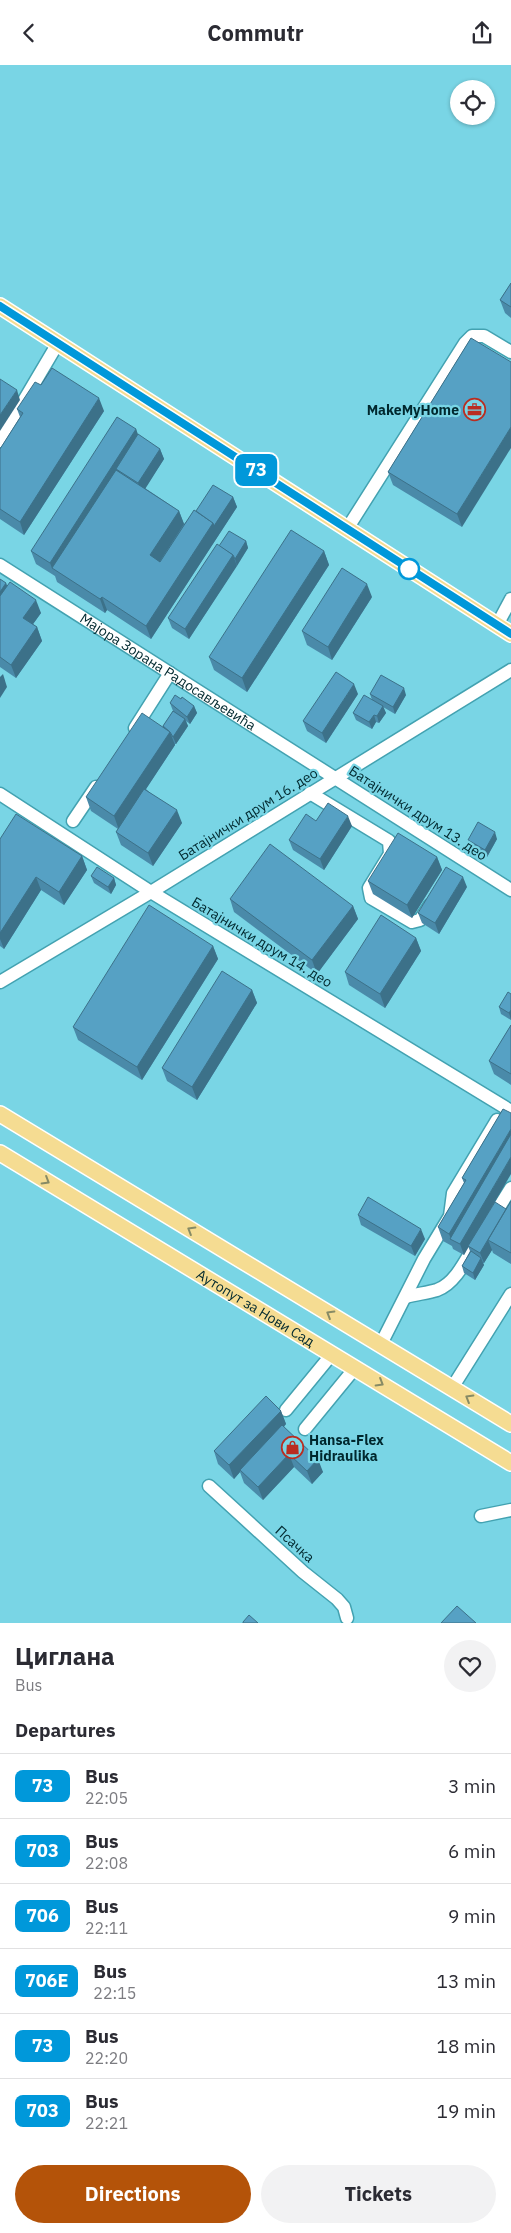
<!DOCTYPE html>
<html lang="en">
<head>
<meta charset="utf-8">
<style>
  body { margin:0; font-family:"IBM Plex Sans",sans-serif; background:#f2f2f3; color:#2b2b33; height:100vh; display:flex; flex-direction:column; font-size:19px; white-space:nowrap }
  * { box-sizing:border-box; margin:0 }
  p { font-size:16px; color:#7c7c81 }
  .icon { flex:none; width:28px; height:28px; fill:none; stroke:currentColor; stroke-width:2; stroke-linecap:round; stroke-linejoin:round }
  .map { position:relative; height:1558px; overflow:hidden }
  .panel { display:flex; flex-direction:column; background:#fff; flex:1 }
  .panel>* { flex:none }
  .badge { padding:0 10px; border-radius:8px; font-size:18px; line-height:32px }
  .buttons { position:absolute; left:450px; top:15px; display:grid; gap:10px }
  .buttons a { display:grid; place-items:center; width:45px; height:45px; border-radius:50%; background:#fff; box-shadow:0 1px 4px #0004; font-size:25px }
  .map>.badge { position:absolute; translate:-50% -50%; box-shadow:0 0 0 2px #fff }
  h2 { padding:0 15px; font-size:19px; line-height:45px }
  .round { display:grid; place-items:center; flex:none; width:52px; height:52px; border-radius:26px; background:#f2f2f3 }
  .summary { display:flex; align-items:center; justify-content:space-between; height:85px; padding:0 15px }
  h1 { font-size:24px; font-weight:700; line-height:38px }
  .action { display:flex; gap:10px; margin-top:auto; padding:10px 15px }
  .action a { flex:1; height:58px; border-radius:30px; background:#b45309; color:#fff; font-size:20px; font-weight:700; line-height:58px; text-align:center }
  .action a+a { background:#f2f2f3; color:#2b2b33 }
  ul { padding:0; list-style:none }
  li { display:flex; align-items:center; gap:15px; height:65px; padding:0 15px; border-top:1px solid #e1e1e2 }
  li div { flex:1 }
  li b { display:block; font-size:19px }
  li em { font-style:normal }
  li .badge { min-width:55px; font-weight:700; text-align:center }
  header { display:flex; justify-content:space-between; align-items:center; height:65px; padding:0 15px; background:#fff; font-size:22px; font-weight:700 }
  .map>svg:first-child { display:block }
  .lines { fill:none; stroke-linecap:round; stroke-linejoin:round }
  .minor-casing { stroke:#43a2b1; stroke-width:15 }
  .major-casing { stroke:#fff; stroke-width:18 }
  .minor { stroke:#fff; stroke-width:12 }
  .major { stroke:#f5dc92; stroke-width:15 }
  .wall { fill:#4a8aa9 }
  .shaded-wall { fill:#3c7189 }
  .building { fill:#56a1c4; stroke:#3c7189 }
  .oneway { stroke:#878b65 }
  .line-casing { stroke:#fff; stroke-width:11 }
  .line { stroke:#0098da; stroke-width:8 }
  .stop-dot { fill:#fff; stroke:#0098da; stroke-width:2.5 }
  .labels { text-anchor:middle; stroke-width:4.5; stroke-linejoin:round; paint-order:stroke }
  .poi-label { font-size:14px; font-weight:bold; fill:#00282e; stroke:#79d5e5; text-anchor:end }
  .street-label { font-size:14px; fill:#00282e; stroke:#79d5e5 }
</style>
</head>
<body>
<header><svg class="icon" aria-label="back" viewBox="0 0 24 24"><path d="M15 5l-7 7 7 7"/></svg>Commutr<svg class="icon" aria-label="share" viewBox="0 0 24 24"><path d="M12 15V3M7 8l5-5 5 5M5 13v7h14v-7"/></svg></header>
<div class="map">
<svg width="511" height="1558" viewBox="0 0 511 1558">
  <rect width="100%" height="100%" fill="#79d5e5"/>
  <g class="lines">
    <defs>
      <g id="minor">
        <path d="M0,376l58,-98"/>
        <path d="M347,464l118,-186 7,-7h12l27,16"/>
        <path id="s1" d="M0,500l511,325"/>
        <path d="M497,560l14,-26"/>
        <path d="M135,663l35,-55"/>
        <path d="M310,728l79,48 1,13 -21,34 2,10 41,24 8,-2 10,-15"/>
        <path d="M0,729l151,98 360,219"/>
        <path d="M73,756l23,-34"/>
        <path d="M0,917l151,-90 360,-222"/>
        <path d="M491,1155l20,-32"/>
        <path d="M406,1232c10,-3 21,-4 31,-7 20,-7 31,-35 42,-52"/>
        <path d="M381,1279l43,-85 26,-43 3,-23 44,-73"/>
        <path d="M452,1323l59,-94"/>
        <path d="M286,1345l46,-56"/>
        <path d="M305,1364l50,-61"/>
        <path d="M209,1421l94,86 34,27 7,8 3,11"/>
        <path d="M481,1451l30,-6"/>
      </g>
      <g id="major">
        <path d="M0,241l511,328"/>
        <path d="M0,1049l511,310"/>
        <path id="s2" d="M0,1088l511,310"/>
      </g>
    </defs>
    <use href="#minor" class="minor-casing"/>
    <use href="#major" class="major-casing"/>
    <use href="#minor" class="minor"/>
    <use href="#major" class="major"/>
  </g>
  <g class="wall">
    <path d="M511,218v35l-6,-5 -5,-13z"/>
    <path d="M471,273l-9,189 -69,-42 -5,-13z"/>
    <path d="M41,320l63,26 -80,124 -24,-16v-70l20,-32 -3,-8z"/>
    <path d="M136,364l2,6 22,14 4,10 -19,29 34,23 5,13 12,-13 37,-14 4,10 -86,132 -44,-29 -2,3 -48,-31 -2,-6 -19,-12 -5,-13z"/>
    <path d="M246,476l2,7 -59,91 -17,-11 -4,-10 51,-72z"/>
    <path d="M324,486l5,14 -82,127 -33,-22 -5,-13z"/>
    <path d="M0,514l6,4 1,3 34,27 -8,11 4,3 5,14 -26,37 -16,-11z"/>
    <path d="M372,532l-40,63 -25,-15 -5,-14z"/>
    <path d="M358,629l-32,49 -19,-12 -4,-10z"/>
    <path d="M370,629l36,1 -11,19 -12,-7 3,6 -7,10 -3,-1 -4,7 -16,-9 -3,-7 19,-13z"/>
    <path d="M181,634l13,7 3,7 -7,11 -4,-3 2,5 -12,18h-1v1l-29,44 36,34 -29,43 -32,-21 -5,-13 2,-3 -27,-18 -5,-14 77,-71 10,-15 -3,-8z"/>
    <path d="M316,756l36,5 -28,44 -31,-20 -4,-10z"/>
    <path d="M0,774l82,17 5,14 -23,35 -23,-15 -37,59 -4,-3z"/>
    <path d="M497,774l-10,18 -17,-10 -2,-7z"/>
    <path d="M437,792l5,13 -30,48 -39,-24 -5,-13z"/>
    <path d="M91,811l23,2 2,7 -5,9 -17,-11z"/>
    <path d="M467,822l-28,47 -17,-11 -4,-10z"/>
    <path d="M230,834l123,7 5,13 -41,55 -83,-62z"/>
    <path d="M416,873l5,13 -36,57 -36,-23 -4,-13z"/>
    <path d="M213,881l5,13 -76,121 -64,-40 -5,-13z"/>
    <path d="M252,925l5,13 -60,97 -30,-19 -5,-13z"/>
    <path d="M511,929v26l-10,-6 -2,-7z"/>
    <path d="M511,960v60l-17,-11 -5,-13z"/>
    <path d="M503,1044l-17,108 20,-8 5,-8v63l-18,-11 -1,-3 -8,13h-1l1,2 -9,15 -11,-7 -2,-7 8,-15 -2,-5 -4,9 -11,-6 -1,-3 -9,-5 -5,-14 26,-44 -2,-5z"/>
    <path d="M358,1150l67,24 -10,17 -54,-31z"/>
    <path d="M281,1346l5,13 -2,3 39,45 -11,12 -18,-17 -31,33 -19,-17 -4,-11 -6,7 -16,-15 -4,-13z"/>
  </g>
  <g class="shaded-wall">
    <path d="M17,325l3,10 -20,31v-16z"/>
    <path d="M99,333l5,13 -80,124 -4,-13z"/>
    <path d="M511,362v21l-49,79 -5,-13z"/>
    <path d="M136,364l5,14 -89,125 3,8 -5,-13z"/>
    <path d="M160,384l4,10 -22,35 -4,-11z"/>
    <path d="M233,432l4,10 -86,132 -5,-13 67,-103z"/>
    <path d="M179,446l5,13 -29,45 -5,-14z"/>
    <path d="M246,476l2,7 -11,18 -2,-7z"/>
    <path d="M324,486l5,14 -82,127 -5,-14z"/>
    <path d="M233,490l4,11 -48,73 -4,-10z"/>
    <path d="M6,518l5,13 -11,17v-21z"/>
    <path d="M367,519l5,13 -40,63 -4,-13z"/>
    <path d="M102,532l5,13 -2,3 -5,-14z"/>
    <path d="M36,535l5,13 -13,18 -5,-13z"/>
    <path d="M37,562l5,14 -26,37 -5,-13z"/>
    <path d="M3,609l4,13 -7,11v-21z"/>
    <path d="M354,619l4,10 -32,49 -4,-10z"/>
    <path d="M404,623l2,7 -11,19 -2,-7z"/>
    <path d="M194,641l3,7 -7,11 -3,-7z"/>
    <path d="M383,641l3,7 -7,10 -2,-7z"/>
    <path d="M374,650l2,7 -4,7 -3,-7z"/>
    <path d="M185,654l3,7 -12,18 -3,-7z"/>
    <path d="M170,667l5,13 -56,85 -5,-14z"/>
    <path d="M177,745l5,13 -29,43 -5,-13z"/>
    <path d="M348,751l4,10 -28,44 -4,-11z"/>
    <path d="M495,767l2,7 -10,18 -2,-7z"/>
    <path d="M82,791l5,14 -23,35 -5,-13z"/>
    <path d="M437,792l5,13 -30,48 -5,-13z"/>
    <path d="M36,812l5,13 -37,59 -4,-10v-6z"/>
    <path d="M463,812l4,10 -28,47 -4,-11z"/>
    <path d="M114,813l2,7 -5,9 -3,-7z"/>
    <path d="M353,841l5,13 -41,55 -5,-14z"/>
    <path d="M416,873l5,13 -36,57 -5,-14z"/>
    <path d="M213,881l5,13 -76,121 -5,-13z"/>
    <path d="M252,925l5,13 -60,97 -5,-13z"/>
    <path d="M511,945v10l-2,-7z"/>
    <path d="M511,1064v21l-60,89 -2,-5z"/>
    <path d="M511,1092v17l-47,81 -4,-11z"/>
    <path d="M421,1164l4,10 -10,17 -4,-10z"/>
    <path d="M488,1175l4,10 -8,13 -4,-10z"/>
    <path d="M481,1193l3,7 -9,15 -2,-7z"/>
    <path d="M281,1346l5,13 -45,47 -1,-1v2l-6,7 -5,-14z"/>
    <path d="M289,1389l5,13 -31,33 -5,-13z"/>
    <path d="M318,1394l5,13 -11,12 -5,-13z"/>
  </g>
  <g class="building">
    <path d="M511,218v24l-11,-7z"/>
    <path d="M471,273l40,24v65l-54,87 -69,-42z"/>
    <path d="M52,303l47,30 -79,124 -20,-13v-60l23,-36 -6,-4 18,-27 6,3z"/>
    <path d="M0,314l17,11 -17,25z"/>
    <path d="M117,352l19,12 -86,134 -19,-12z"/>
    <path d="M138,369l22,15 -22,34 -22,-14z"/>
    <path d="M116,405l63,41 -29,44 10,7 34,-52 19,13 -67,103 -44,-29 -2,2 -48,-31z"/>
    <path d="M213,420l20,12 -19,29 -1,-3 -17,-12z"/>
    <path d="M291,465l33,21 -82,127 -33,-21z"/>
    <path d="M229,466l17,10 -11,18 -2,-4 -14,-9z"/>
    <path d="M217,479l16,11 -48,74 -17,-11z"/>
    <path d="M342,503l25,16 -39,63 -26,-16z"/>
    <path d="M0,514l6,4 -6,9z"/>
    <path d="M10,517l26,18 -13,18 14,9 -26,38 -11,-8v-61z"/>
    <path d="M336,607l18,12 -32,49 -19,-12z"/>
    <path d="M381,610l23,13 -11,19 -23,-13z"/>
    <path d="M175,630l6,4 1,-2 12,9 -7,11 -17,-14z"/>
    <path d="M364,630l19,11 -6,10 -3,-1 -5,7 -16,-9z"/>
    <path d="M173,646l12,8 -12,18 -3,-5 -7,-6z"/>
    <path d="M142,648l28,19 -56,84 -28,-19z"/>
    <path d="M144,724l33,21 -29,43 -32,-21z"/>
    <path d="M328,738l20,13 -28,43 -31,-19 17,-26 10,7z"/>
    <path d="M16,749l66,42 -23,36 -23,-15 -36,56v-94z"/>
    <path d="M478,757l17,10 -10,18 -17,-10z"/>
    <path d="M398,768l39,24 -30,48 -39,-24z"/>
    <path d="M270,779l83,62 -41,54 -82,-61z"/>
    <path d="M97,802l17,11 -6,9 -17,-11z"/>
    <path d="M446,802l17,10 -28,46 -17,-10z"/>
    <path d="M149,840l64,41 -76,121 -64,-40z"/>
    <path d="M381,850l35,23 -36,56 -35,-22z"/>
    <path d="M222,906l30,19 -60,97 -30,-19z"/>
    <path d="M508,927l3,2v16l-2,3 -10,-6z"/>
    <path d="M511,960v49l-22,-13z"/>
    <path d="M503,1044l8,4v16l-62,105 -11,-7 28,-47 -4,-2z"/>
    <path d="M511,1069v23l-51,87 -10,-5z"/>
    <path d="M368,1132l53,32 -10,17 -53,-31z"/>
    <path d="M511,1136v52l-23,-13z"/>
    <path d="M495,1137l11,7 -26,44 -12,-7z"/>
    <path d="M471,1186l10,7 -8,15 -11,-7z"/>
    <path d="M266,1331l15,15 -52,54 -15,-14z"/>
    <path d="M282,1360l36,34 -11,12 -18,-17 -31,33 -18,-17z"/>
    <path d="M457,1541l19,17h-35z"/>
    <path d="M249,1550l9,8h-15v-1z"/>
  </g>
  <defs><path id="oneway-chevron" d="M-2-3.5L2.5 0L-2 3.5" fill="none" stroke-width="1.6" stroke-linecap="round" stroke-linejoin="round" transform="scale(1.25)"/></defs>
  <g class="oneway">
    <use href="#oneway-chevron" transform="translate(46 1116) rotate(31)"/>
    <use href="#oneway-chevron" transform="translate(191 1165) rotate(-149)"/>
    <use href="#oneway-chevron" transform="translate(330 1249) rotate(-149)"/>
    <use href="#oneway-chevron" transform="translate(380 1318) rotate(31)"/>
    <use href="#oneway-chevron" transform="translate(469 1333) rotate(-149)"/>
  </g>
  <g class="lines">
    <defs>
      <path id="line" d="M0,241l511,328"/>
    </defs>
    <use href="#line" class="line-casing"/>
    <use href="#line" class="line"/>
  </g>
  <defs>
    <symbol id="office-ring" viewBox="-11 -11 22 22"><circle r="9.5" fill="#79d5e5" stroke="#ba2d21" stroke-width="1.5"/><path d="M-6-3h4V-5.5h4V-3h4V5H-6ZM-1-4.5V-3h2v-1.5ZM-6 0V1H6V0Z" fill="#ba2d21"/></symbol>
    <symbol id="shop-ring" viewBox="-11 -11 22 22"><circle r="9.5" fill="#79d5e5" stroke="#ba2d21" stroke-width="1.5"/><path d="M-5-2.5h2.3a2.7 3.5 0 0 1 5.4 0H5L5.5 6h-11ZM-1.5-2.5h3a1.5 2.3 0 0 0-3 0Z" fill="#ba2d21"/></symbol>
  </defs>
  <g fill-rule="evenodd">
    <use href="#office-ring" x="462" y="332" width="25" height="25"/>
    <use href="#shop-ring" x="280" y="1370" width="25" height="25"/>
  </g>
  <circle class="stop-dot" cx="409" cy="504" r="10"/>
  <g class="labels">
    <g class="poi-label">
      <text x="459" y="350">MakeMyHome</text>
      <text x="309" y="1380" text-anchor="start">Hansa-Flex<tspan x="309" dy="16">Hidraulika</tspan></text>
    </g>
    <g class="street-label">
      <text dy="5" stroke="none"><textPath href="#s1" startOffset="199">Мајора Зорана Радосављевића</textPath></text>
      <text transform="translate(418 748) rotate(33)" y="5">Батајнички друм 13. део</text>
      <text transform="translate(248 749) rotate(-32)" y="5">Батајнички друм 16. део</text>
      <text transform="translate(262 877) rotate(31)" y="5">Батајнички друм 14. део</text>
      <text dy="5" stroke="none"><textPath href="#s2" startOffset="299">Аутопут за Нови Сад</textPath></text>
      <text transform="translate(295 1479) rotate(42)" y="5">Псачка</text>
    </g>
  </g>
</svg>
<div class="buttons">
<a><svg class="icon" aria-label="locate" viewBox="0 0 24 24"><circle cx="12" cy="12" r="6"/><path d="M12 2v4M12 18v4M2 12h4M18 12h4"/></svg></a>
</div>
<b class="badge" style="left:256px;top:405px;background:#0098da;color:#fff">73</b>
</div>
<section class="panel">
<div class="summary"><div><h1>Циглана</h1><p>Bus</p></div><a class="round"><svg class="icon" aria-label="heart" viewBox="0 0 24 24"><path d="M12 20l-8-8c-3-5 5-10 8-4 3-6 11-1 8 4z"/></svg></a></div>
<h2>Departures</h2>
<ul>
<li><span class="badge" style="background:#0098da;color:#fff">73</span><div><b>Bus</b><p>22:05</p></div><em>3 min</em></li>
<li><span class="badge" style="background:#0098da;color:#fff">703</span><div><b>Bus</b><p>22:08</p></div><em>6 min</em></li>
<li><span class="badge" style="background:#0098da;color:#fff">706</span><div><b>Bus</b><p>22:11</p></div><em>9 min</em></li>
<li><span class="badge" style="background:#0098da;color:#fff">706E</span><div><b>Bus</b><p>22:15</p></div><em>13 min</em></li>
<li><span class="badge" style="background:#0098da;color:#fff">73</span><div><b>Bus</b><p>22:20</p></div><em>18 min</em></li>
<li><span class="badge" style="background:#0098da;color:#fff">703</span><div><b>Bus</b><p>22:21</p></div><em>19 min</em></li>
</ul>
<div class="action"><a>Directions</a><a>Tickets</a></div>
</section>
</body>
</html>
